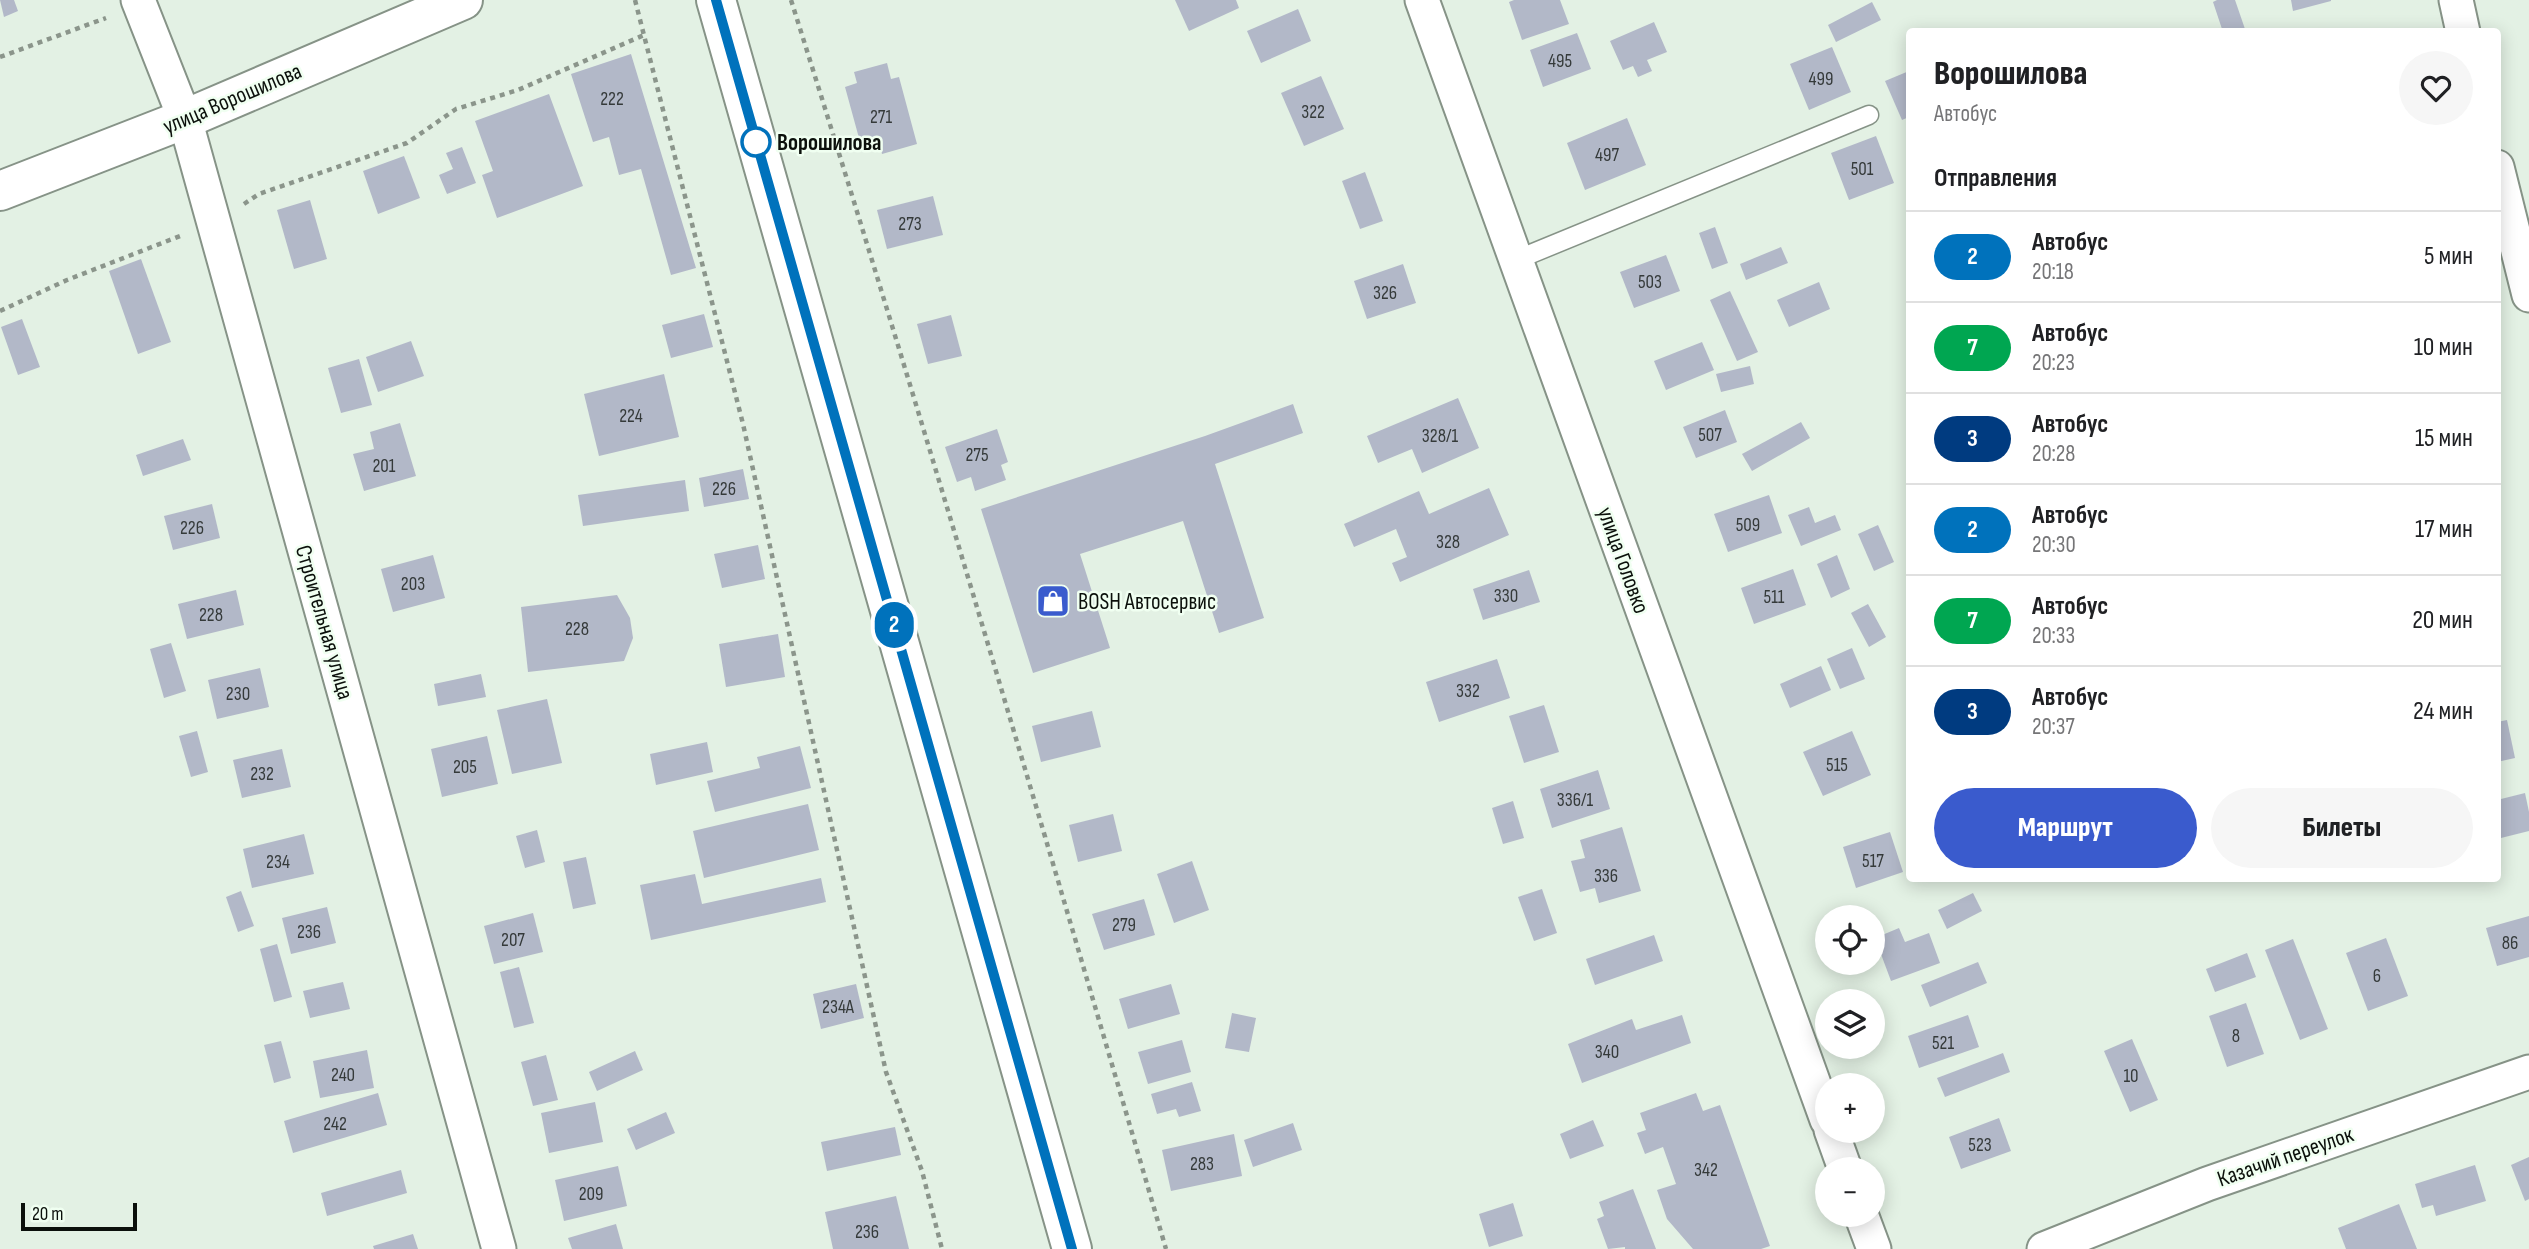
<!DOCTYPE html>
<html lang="ru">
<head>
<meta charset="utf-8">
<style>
  body { margin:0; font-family:"Sofia Sans Condensed",sans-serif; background:#f6f6f6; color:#202124; height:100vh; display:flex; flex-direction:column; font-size:26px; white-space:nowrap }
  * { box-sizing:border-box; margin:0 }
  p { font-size:23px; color:#757577 }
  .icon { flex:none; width:38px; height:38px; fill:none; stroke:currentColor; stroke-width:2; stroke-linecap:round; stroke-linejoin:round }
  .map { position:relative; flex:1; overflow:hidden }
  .panel { position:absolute; left:1906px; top:28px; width:595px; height:854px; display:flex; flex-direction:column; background:#fff; border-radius:7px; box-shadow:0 4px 18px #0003 }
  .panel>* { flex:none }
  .badge { padding:0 14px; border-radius:23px; font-size:24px; line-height:46px }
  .buttons { position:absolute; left:1815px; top:905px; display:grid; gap:14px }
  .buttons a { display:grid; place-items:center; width:70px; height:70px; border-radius:50%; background:#fff; box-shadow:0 4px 18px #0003; font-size:35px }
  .scale { position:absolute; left:21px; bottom:18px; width:116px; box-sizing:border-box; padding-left:7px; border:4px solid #0b100b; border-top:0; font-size:19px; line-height:24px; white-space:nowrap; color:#0b100b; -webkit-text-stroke:5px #f0fff1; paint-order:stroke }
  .map>.badge { position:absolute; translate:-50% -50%; box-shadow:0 0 0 4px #fff }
  h2 { padding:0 28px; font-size:26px; line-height:63px }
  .round { display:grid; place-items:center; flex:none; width:74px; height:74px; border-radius:37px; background:#f6f6f6 }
  .headline { display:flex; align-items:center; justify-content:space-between; height:119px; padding:0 28px }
  h1 { font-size:33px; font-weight:800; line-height:52px }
  .primary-button { display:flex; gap:14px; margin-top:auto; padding:14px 28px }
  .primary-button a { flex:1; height:80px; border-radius:42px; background:#3a5bcd; color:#fff; font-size:28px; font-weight:800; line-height:80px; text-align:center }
  .primary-button a+a { background:#f6f6f6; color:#202124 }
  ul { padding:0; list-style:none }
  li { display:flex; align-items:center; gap:21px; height:91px; padding:0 28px; border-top:2px solid #e0e0e0 }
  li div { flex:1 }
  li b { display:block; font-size:26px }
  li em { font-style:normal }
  li .badge { min-width:77px; font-weight:700; text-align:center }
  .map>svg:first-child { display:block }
  .building { fill:#b2b8c8 }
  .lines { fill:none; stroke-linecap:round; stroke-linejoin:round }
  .service-casing { stroke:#869387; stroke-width:21 }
  .minor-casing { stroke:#869387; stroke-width:37 }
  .secondary-casing { stroke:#869387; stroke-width:42 }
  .path { stroke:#8b958b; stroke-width:4.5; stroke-dasharray:5 5; stroke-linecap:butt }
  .service { stroke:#fff; stroke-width:18 }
  .minor { stroke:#fff; stroke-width:33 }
  .secondary { stroke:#fff; stroke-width:38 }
  .line-casing { stroke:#fff; stroke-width:16 }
  .line { stroke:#0072bc; stroke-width:10 }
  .stop-dot { fill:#fff; stroke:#0072bc; stroke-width:3.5 }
  .labels { text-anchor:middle; stroke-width:5; stroke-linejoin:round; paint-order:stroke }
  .number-label { font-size:19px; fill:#353a3a }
  .street-label { font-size:23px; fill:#0b100b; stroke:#f0fff1 }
  .stop-label { font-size:23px; font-weight:bold; fill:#0b100b; stroke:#f0fff1; text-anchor:start }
  .poi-label { font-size:23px; fill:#0b100b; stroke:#f0fff1; text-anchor:start }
</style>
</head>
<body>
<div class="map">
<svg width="2529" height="1249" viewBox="0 0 2529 1249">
  <rect width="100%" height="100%" fill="#e3f1e4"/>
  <g class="building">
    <path d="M0,0h14l4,11 -14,6z"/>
    <path d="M1175,0h61l3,8 -50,23z"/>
    <path d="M1514,0h46l9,24 -47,16 -13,-38z"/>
    <path d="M2217,0h18l11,32h-23l-10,-30z"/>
    <path d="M2291,0h40v1l-38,10z"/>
    <path d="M1872,2l9,18 -45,22 -8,-17z"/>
    <path d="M1298,9l13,32 -50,22 -14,-32z"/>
    <path d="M1654,22l13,30 -20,8 5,11 -14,6 -5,-11 -10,4 -13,-29z"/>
    <path d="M1577,33l14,36 -48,18 -13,-37z"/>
    <path d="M1832,47l19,45 -42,18 -19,-46z"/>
    <path d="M631,54l65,214 -25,7 -30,-106 -22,6 -10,-38 -16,5 -22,-68z"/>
    <path d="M887,63l4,16 8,-2 18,67 -35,10 -2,-10 -18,5 -17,-62 12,-4 -3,-11z"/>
    <path d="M1909,71v46l-7,3 -17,-39z"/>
    <path d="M1321,76l23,53 -40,17 -23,-53z"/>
    <path d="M549,94l34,92 -86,32 -15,-43 11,-4 -18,-50z"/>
    <path d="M1627,118l19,47 -61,25 -18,-47z"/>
    <path d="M1876,136l18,47 -45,17 -18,-47z"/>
    <path d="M462,147l14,36 -29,11 -8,-19 14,-6 -7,-16z"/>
    <path d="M404,156l16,42 -42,16 -15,-43z"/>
    <path d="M1365,172l18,49 -23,8 -18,-48z"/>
    <path d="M933,196l10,39 -56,14 -10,-39z"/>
    <path d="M310,200l17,59 -33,10 -17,-59z"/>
    <path d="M1715,227l13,36 -16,6 -13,-36z"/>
    <path d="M1781,247l7,16 -42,17 -6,-16z"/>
    <path d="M1666,255l14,36 -46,17 -14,-36z"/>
    <path d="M141,259l30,83 -33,12 -29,-83z"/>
    <path d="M1403,264l13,39 -49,16 -13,-38z"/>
    <path d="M1819,282l11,27 -41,18 -12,-27z"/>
    <path d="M1730,291l28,61 -21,9 -27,-61z"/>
    <path d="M704,314l9,33 -42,11 -9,-33z"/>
    <path d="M951,315l11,41 -34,8 -11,-40z"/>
    <path d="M22,319l18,48 -22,8 -17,-48z"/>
    <path d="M411,341l13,35 -46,16 -12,-35z"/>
    <path d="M1702,342l12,28 -48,20 -12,-29z"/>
    <path d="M359,359l13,46 -31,8 -13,-45z"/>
    <path d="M1750,366l4,18 -33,8 -5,-18z"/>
    <path d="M664,374l15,63 -80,19 -15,-62z"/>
    <path d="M1458,398l21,50 -57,25 -10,-24 -34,14 -11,-27z"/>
    <path d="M1293,404l10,29 -88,31 49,154 -45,15 -36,-112 -103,33 30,94 -77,25 -52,-164 224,-73z"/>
    <path d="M1725,410l12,32 -41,16 -13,-31z"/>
    <path d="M1801,422l9,16 -58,33 -10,-17z"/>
    <path d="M400,423l16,53 -52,15 -11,-37 21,-5 -4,-17z"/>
    <path d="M997,429l11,33 -7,3 5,15 -31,11 -4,-14 -14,5 -12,-35z"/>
    <path d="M183,439l8,21 -48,16 -7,-21z"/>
    <path d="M743,469l6,30 -45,8 -5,-29z"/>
    <path d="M685,480l4,31 -106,15 -5,-31z"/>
    <path d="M1489,488l20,47 -109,47 -8,-19 15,-6 -11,-28 -42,18 -10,-23 75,-33 10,23z"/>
    <path d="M1769,495l13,38 -54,19 -14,-38z"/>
    <path d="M212,504l8,34 -47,12 -9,-34z"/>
    <path d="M1809,507l6,16 20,-8 6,15 -40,16 -13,-31z"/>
    <path d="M1878,525l16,37 -20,9 -16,-37z"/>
    <path d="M758,545l7,34 -43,9 -8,-34z"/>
    <path d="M433,555l12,43 -52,14 -12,-43z"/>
    <path d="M1837,555l13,34 -19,9 -14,-34z"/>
    <path d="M1793,569l13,36 -52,19 -13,-36z"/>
    <path d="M1529,570l11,32 -57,18 -10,-31z"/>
    <path d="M236,590l8,35 -57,14 -9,-35z"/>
    <path d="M617,595l13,23 3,20 -9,23 -96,11 -7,-65z"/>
    <path d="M1868,604l18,33 -17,10 -18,-34z"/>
    <path d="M778,634l7,43 -59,10 -7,-43z"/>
    <path d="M171,643l15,48 -22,7 -14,-49z"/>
    <path d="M1852,648l13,31 -25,10 -13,-30z"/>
    <path d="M1497,659l13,39 -71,24 -13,-40z"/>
    <path d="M1821,666l10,24 -41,18 -10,-24z"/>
    <path d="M260,668l9,39 -52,12 -9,-39z"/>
    <path d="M481,674l5,23 -48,9 -4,-22z"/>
    <path d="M547,699l15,64 -50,11 -15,-64z"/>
    <path d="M1544,705l15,47 -35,11 -15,-47z"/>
    <path d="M1092,711l9,36 -60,15 -9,-36z"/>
    <path d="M2507,720l8,38 -18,4v-40z"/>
    <path d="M197,731l11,41 -17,5 -12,-41z"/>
    <path d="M1852,731l19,44 -48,21 -20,-44z"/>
    <path d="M487,736l11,48 -56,13 -11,-48z"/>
    <path d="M707,742l6,30 -57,13 -6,-31z"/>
    <path d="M800,746l11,42 -96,24 -8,-31 53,-13 -3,-11z"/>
    <path d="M282,749l9,38 -49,11 -9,-38z"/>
    <path d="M1598,770l12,39 -58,19 -12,-39z"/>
    <path d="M2525,793l4,19v19l-32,8v-39z"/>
    <path d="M1513,801l11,37 -21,6 -11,-36z"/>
    <path d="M808,804l11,46 -115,28 -11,-47z"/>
    <path d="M1113,814l9,37 -44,11 -9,-37z"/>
    <path d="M1622,827l19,64 -42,12 -4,-15 -15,4 -9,-31 14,-3 -5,-18z"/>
    <path d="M537,830l8,32 -20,6 -9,-32z"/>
    <path d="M1890,832l13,40 -47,16 -13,-41z"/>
    <path d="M304,834l10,40 -62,14 -9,-39z"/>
    <path d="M586,857l10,47 -23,5 -10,-47z"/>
    <path d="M1192,861l17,49 -35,13 -17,-49z"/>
    <path d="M695,874l7,30 119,-26 5,24 -175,38 -11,-55z"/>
    <path d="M1542,889l15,44 -23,8 -16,-44z"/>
    <path d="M241,891l13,35 -16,6 -12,-35z"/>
    <path d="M1973,893l9,18 -35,18 -9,-19z"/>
    <path d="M1144,899l11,36 -51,15 -12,-36z"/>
    <path d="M327,907l9,36 -45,11 -9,-36z"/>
    <path d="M533,913l10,39 -49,12 -10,-38z"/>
    <path d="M2529,916v41l-32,9 -11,-38z"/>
    <path d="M1899,928l6,14 24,-9 11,30 -49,18 -16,-43z"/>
    <path d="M1654,935l9,26 -68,24 -9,-26z"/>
    <path d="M2386,938l22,58 -40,15 -22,-58z"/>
    <path d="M2293,939l35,90 -28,11 -35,-90z"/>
    <path d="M277,944l15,53 -18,5 -14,-53z"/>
    <path d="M2247,953l9,24 -41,15 -9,-23z"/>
    <path d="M1978,962l9,21 -57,24 -9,-22z"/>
    <path d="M519,967l15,56 -20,5 -14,-56z"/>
    <path d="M343,982l7,27 -40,9 -7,-27z"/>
    <path d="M856,984l8,34 -43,11 -8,-35z"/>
    <path d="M1171,984l9,30 -52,15 -9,-30z"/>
    <path d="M2246,1003l18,51 -37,13 -18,-51z"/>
    <path d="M1232,1013l24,5 -7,34 -24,-4z"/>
    <path d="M1682,1015l9,28 -109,40 -14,-39 64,-25 4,11z"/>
    <path d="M1968,1015l11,32 -60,21 -11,-32z"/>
    <path d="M2132,1039l26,61 -28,12 -26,-61z"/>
    <path d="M1182,1040l9,32 -43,12 -10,-32z"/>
    <path d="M281,1041l10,37 -17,5 -10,-38z"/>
    <path d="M367,1050l7,38 -54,10 -7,-37z"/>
    <path d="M635,1051l8,19 -46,21 -8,-19z"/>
    <path d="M2003,1053l7,19 -65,25 -8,-19z"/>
    <path d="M546,1055l12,45 -25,6 -12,-44z"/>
    <path d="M1192,1082l9,29 -22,6 -3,-8 -19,5 -6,-20z"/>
    <path d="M378,1093l9,32 -94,28 -9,-32z"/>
    <path d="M1696,1093l7,18 17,-6 50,141 -9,3h-68l-26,-30 -10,-29 19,-6 -13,-37 -18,7 -8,-21 9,-3 -6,-17z"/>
    <path d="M595,1102l8,40 -54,11 -8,-40z"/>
    <path d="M666,1112l9,21 -39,17 -9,-21z"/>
    <path d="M1999,1118l12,33 -50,18 -12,-32z"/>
    <path d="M1593,1120l11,26 -34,13 -10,-25z"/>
    <path d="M1293,1123l9,27 -49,17 -9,-27z"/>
    <path d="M895,1127l6,28 -74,16 -6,-29z"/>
    <path d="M1234,1134l8,42 -71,15 -9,-41z"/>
    <path d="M2529,1157v42l-4,2 -14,-36z"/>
    <path d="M2475,1165l11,36 -50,15 -3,-11 -11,3 -7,-24z"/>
    <path d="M618,1166l9,40 -63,15 -9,-41z"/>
    <path d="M401,1170l6,23 -80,23 -6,-23z"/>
    <path d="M1633,1189l23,60h-31v-2l-17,2 -11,-30 7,-3 -5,-14z"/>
    <path d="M896,1196l13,53h-76l-8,-37z"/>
    <path d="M1513,1203l10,33 -34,11 -10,-33z"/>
    <path d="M2399,1204l18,45h-71l-8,-21z"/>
    <path d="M616,1224l7,25h-51l-4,-11z"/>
    <path d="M413,1234l5,15h-44l-1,-3z"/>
  </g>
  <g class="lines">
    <defs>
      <path id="service" d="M1516,260l353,-145"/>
      <g id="minor">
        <path d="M138,0l47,119 314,1130"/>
        <path d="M1422,0l405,1120"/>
        <path d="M2456,0l7,32"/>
        <path d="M2497,167l32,128"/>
        <path d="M1831,1130l14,39"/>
        <path d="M1861,1214l13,35"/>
        <path d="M2044,1249l163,-65 322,-112"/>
      </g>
      <g id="secondary">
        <path d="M716,0l356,1249"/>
        <path d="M0,191l185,-72 278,-119"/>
      </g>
    </defs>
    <use href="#service" class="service-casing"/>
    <use href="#minor" class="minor-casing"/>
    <use href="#secondary" class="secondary-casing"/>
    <g class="path">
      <path d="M635,0l108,424 143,648 36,99 20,78"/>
      <path d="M791,0c131,415 253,832 375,1249"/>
      <path d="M0,57l106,-39"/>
      <path d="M244,204l15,-10 148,-51 49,-34 62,-19 126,-55"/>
      <path d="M0,311l67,-31 113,-44"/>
    </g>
    <use href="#service" class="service"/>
    <use href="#minor" class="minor"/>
    <use href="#secondary" class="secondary"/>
  </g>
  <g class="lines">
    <defs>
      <path id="line" d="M716,0l356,1249"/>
    </defs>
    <use href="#line" class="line-casing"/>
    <use href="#line" class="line"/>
  </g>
  <defs>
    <symbol id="shop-square" viewBox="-11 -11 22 22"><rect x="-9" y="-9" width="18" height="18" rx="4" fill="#3a5bcd" stroke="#f0fff1"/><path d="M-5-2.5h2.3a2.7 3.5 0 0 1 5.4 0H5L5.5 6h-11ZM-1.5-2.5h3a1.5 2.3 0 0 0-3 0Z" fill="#fff"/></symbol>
  </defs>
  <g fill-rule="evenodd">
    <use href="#shop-square" x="1034" y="582" width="38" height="38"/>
  </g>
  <circle class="stop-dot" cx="756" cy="142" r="14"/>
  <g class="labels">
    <g class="number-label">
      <text x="1560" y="67">495</text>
      <text x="1821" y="85">499</text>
      <text x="612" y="105">222</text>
      <text x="1313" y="118">322</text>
      <text x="881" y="123">271</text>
      <text x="1607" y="161">497</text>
      <text x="1862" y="175">501</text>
      <text x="910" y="230">273</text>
      <text x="1650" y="288">503</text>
      <text x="1385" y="299">326</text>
      <text x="631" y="422">224</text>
      <text x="1710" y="441">507</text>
      <text x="1440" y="442">328/1</text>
      <text x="977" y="461">275</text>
      <text x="384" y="472">201</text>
      <text x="724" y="495">226</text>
      <text x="1748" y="531">509</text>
      <text x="192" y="534">226</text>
      <text x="1448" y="548">328</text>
      <text x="413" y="590">203</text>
      <text x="1506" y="602">330</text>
      <text x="1774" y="603">511</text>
      <text x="211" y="621">228</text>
      <text x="577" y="635">228</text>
      <text x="1468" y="697">332</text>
      <text x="238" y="700">230</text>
      <text x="1837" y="771">515</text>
      <text x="465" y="773">205</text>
      <text x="262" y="780">232</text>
      <text x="1575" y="806">336/1</text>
      <text x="1873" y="867">517</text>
      <text x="278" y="868">234</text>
      <text x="1606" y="882">336</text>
      <text x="1124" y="931">279</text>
      <text x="309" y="938">236</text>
      <text x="513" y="946">207</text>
      <text x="2510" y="949">86</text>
      <text x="2377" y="982">6</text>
      <text x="838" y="1013">234А</text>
      <text x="2236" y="1042">8</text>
      <text x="1943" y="1049">521</text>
      <text x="1607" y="1058">340</text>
      <text x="343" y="1081">240</text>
      <text x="2131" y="1082">10</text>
      <text x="335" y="1130">242</text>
      <text x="1980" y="1151">523</text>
      <text x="1202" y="1170">283</text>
      <text x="1706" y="1176">342</text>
      <text x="591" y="1200">209</text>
      <text x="867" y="1238">236</text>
    </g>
    <g class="street-label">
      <text transform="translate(232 98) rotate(-23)" y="8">улица Ворошилова</text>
      <text transform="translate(1624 560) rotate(70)" y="8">улица Головко</text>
      <text transform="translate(325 622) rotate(74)" y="8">Строительная улица</text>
      <text transform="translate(2285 1156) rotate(-19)" y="8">Казачий переулок</text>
    </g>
    <g class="stop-label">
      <text x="777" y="150">Ворошилова</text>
    </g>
    <g class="poi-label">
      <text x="1078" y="609">BOSH Автосервис</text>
    </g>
  </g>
</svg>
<div class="buttons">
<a><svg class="icon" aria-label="locate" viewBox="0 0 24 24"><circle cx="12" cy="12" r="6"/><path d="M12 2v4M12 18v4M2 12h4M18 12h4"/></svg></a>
<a><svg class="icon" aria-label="layers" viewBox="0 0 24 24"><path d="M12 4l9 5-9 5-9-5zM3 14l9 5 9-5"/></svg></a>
<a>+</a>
<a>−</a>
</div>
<div class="scale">20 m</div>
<b class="badge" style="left:894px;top:625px;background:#0072bc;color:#fff">2</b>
<section class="panel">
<div class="headline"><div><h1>Ворошилова</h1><p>Автобус</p></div><a class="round"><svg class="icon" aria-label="heart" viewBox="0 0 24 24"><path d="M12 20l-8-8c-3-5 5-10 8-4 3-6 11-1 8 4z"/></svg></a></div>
<h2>Отправления</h2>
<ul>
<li><span class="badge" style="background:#0072bc;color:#fff">2</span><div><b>Автобус</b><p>20:18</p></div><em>5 мин</em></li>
<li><span class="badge" style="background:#00a651;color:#fff">7</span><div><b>Автобус</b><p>20:23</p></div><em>10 мин</em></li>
<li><span class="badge" style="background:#003b80;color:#fff">3</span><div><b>Автобус</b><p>20:28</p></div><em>15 мин</em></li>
<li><span class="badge" style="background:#0072bc;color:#fff">2</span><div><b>Автобус</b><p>20:30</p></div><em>17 мин</em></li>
<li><span class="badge" style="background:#00a651;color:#fff">7</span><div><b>Автобус</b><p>20:33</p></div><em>20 мин</em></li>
<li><span class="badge" style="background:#003b80;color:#fff">3</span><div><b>Автобус</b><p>20:37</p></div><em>24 мин</em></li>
</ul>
<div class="primary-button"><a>Маршрут</a><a>Билеты</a></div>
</section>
</div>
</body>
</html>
